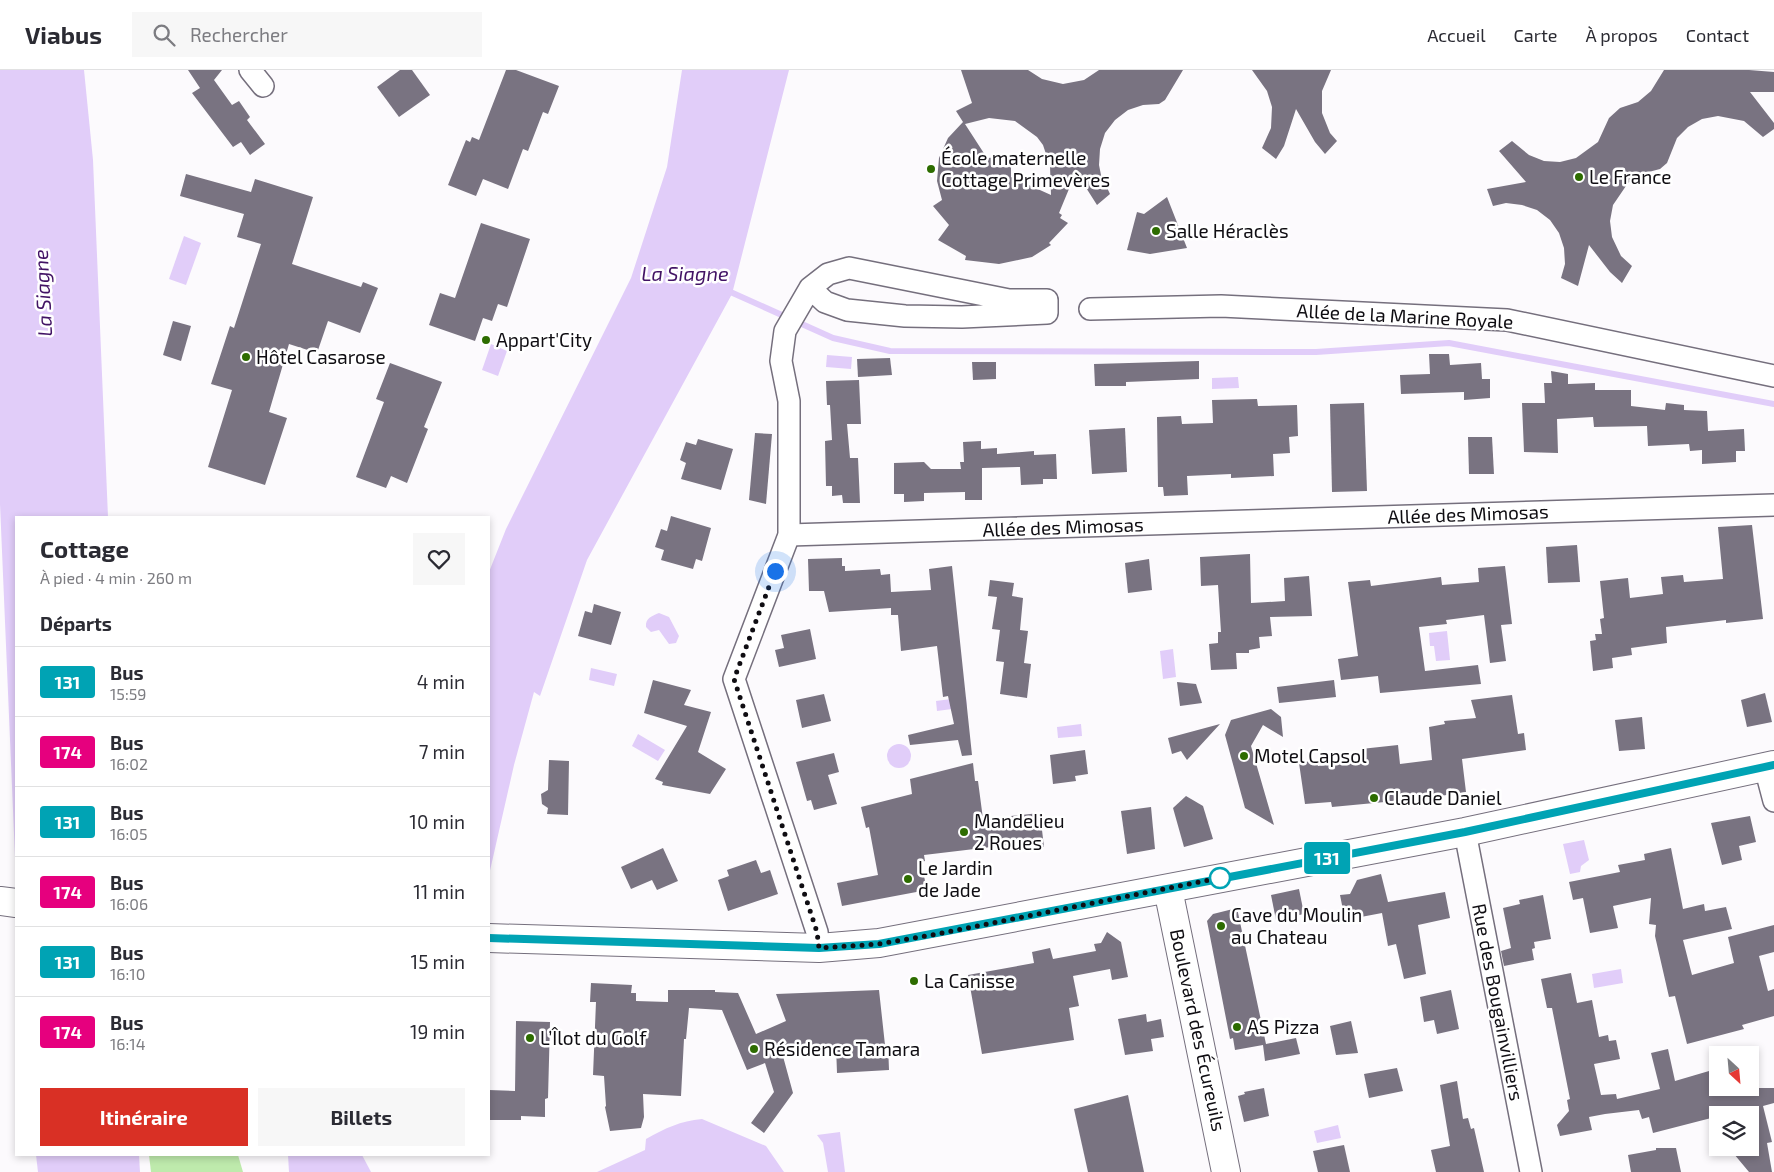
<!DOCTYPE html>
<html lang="fr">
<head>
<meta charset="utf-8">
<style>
  body { margin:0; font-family:"Exo 2",sans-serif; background:#f7f7f7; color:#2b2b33; height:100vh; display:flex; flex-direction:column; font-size:19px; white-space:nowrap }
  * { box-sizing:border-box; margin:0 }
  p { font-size:16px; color:#7c7c81 }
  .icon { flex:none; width:28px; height:28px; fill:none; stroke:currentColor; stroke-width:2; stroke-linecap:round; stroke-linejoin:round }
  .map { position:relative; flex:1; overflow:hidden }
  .sheet { position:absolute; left:15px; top:446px; width:475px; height:640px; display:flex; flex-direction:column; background:#fff; border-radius:0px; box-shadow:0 2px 8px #0003 }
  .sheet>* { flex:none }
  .badge { padding:0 10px; border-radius:4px; font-size:18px; line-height:32px }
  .needle { width:32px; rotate:154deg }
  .controls { position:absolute; left:1709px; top:976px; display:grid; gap:10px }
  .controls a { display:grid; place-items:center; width:50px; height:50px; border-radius:0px; background:#fff; box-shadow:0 2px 8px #0003; font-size:25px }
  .you { position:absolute; width:25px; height:25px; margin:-12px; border:4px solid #fff; border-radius:50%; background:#1a73e8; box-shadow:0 0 0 8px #1a73e833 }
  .map>.badge { position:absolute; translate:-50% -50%; box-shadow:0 0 0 2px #fff }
  h2 { padding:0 25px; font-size:19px; line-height:45px }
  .round { display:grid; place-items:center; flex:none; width:52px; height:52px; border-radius:0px; background:#f7f7f7 }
  .head { display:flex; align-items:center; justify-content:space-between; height:85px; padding:0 25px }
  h1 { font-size:24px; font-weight:700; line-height:38px }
  .button { display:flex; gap:10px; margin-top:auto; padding:10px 25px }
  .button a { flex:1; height:58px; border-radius:0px; background:#d93025; color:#fff; font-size:20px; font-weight:700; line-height:58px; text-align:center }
  .button a+a { background:#f7f7f7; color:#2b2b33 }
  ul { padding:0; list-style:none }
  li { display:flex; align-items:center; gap:15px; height:70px; padding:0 25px; border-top:1px solid #e1e1e2 }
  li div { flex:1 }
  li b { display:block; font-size:19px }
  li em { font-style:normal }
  li .badge { min-width:55px; font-weight:700; text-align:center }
  header { display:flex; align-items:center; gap:30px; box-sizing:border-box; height:70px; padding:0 25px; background:#fff; border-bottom:1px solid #e1e1e2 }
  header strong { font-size:24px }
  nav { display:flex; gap:28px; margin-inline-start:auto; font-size:18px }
  .search { width:350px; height:45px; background:#f7f7f7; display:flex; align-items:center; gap:12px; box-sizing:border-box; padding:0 18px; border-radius:0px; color:#7c7c81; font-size:19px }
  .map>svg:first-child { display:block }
  .green { fill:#beeaac }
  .water { fill:#e1cdf9 }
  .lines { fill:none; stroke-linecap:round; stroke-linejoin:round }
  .stream { stroke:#e1cdf9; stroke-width:6 }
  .building { fill:#797381; fill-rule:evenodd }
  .street-casing { stroke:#756f7d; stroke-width:24 }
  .secondary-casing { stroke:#756f7d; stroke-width:30 }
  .street { stroke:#fff; stroke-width:21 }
  .secondary { stroke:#fff; stroke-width:28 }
  .line-casing { stroke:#fff; stroke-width:11 }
  .line { stroke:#00a3b4; stroke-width:8 }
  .walk { stroke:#0f0d12; stroke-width:5; stroke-dasharray:0 9 }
  .poi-dot { fill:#2d6c00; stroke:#fff; stroke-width:2 }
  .stop-dot { fill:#fff; stroke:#00a3b4; stroke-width:2.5 }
  .labels { text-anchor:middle; stroke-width:5; stroke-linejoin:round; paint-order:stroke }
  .poi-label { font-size:19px; fill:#0f0d12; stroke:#fff; text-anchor:start }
  .street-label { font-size:19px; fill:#0f0d12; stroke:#fff }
  .water-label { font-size:20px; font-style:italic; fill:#421365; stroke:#fff }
</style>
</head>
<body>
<header>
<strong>Viabus</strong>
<div class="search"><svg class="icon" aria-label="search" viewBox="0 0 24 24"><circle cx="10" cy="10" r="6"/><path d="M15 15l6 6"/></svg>Rechercher</div>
<nav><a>Accueil</a><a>Carte</a><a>À propos</a><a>Contact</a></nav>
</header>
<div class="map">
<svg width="1774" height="1102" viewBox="0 0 1774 1102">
  <rect width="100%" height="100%" fill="#fcfafd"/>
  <path class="green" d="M149,1085h89l5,17h-92z"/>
  <g class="water">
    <path d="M0,0h84l9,90 15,357 -92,1v363l-16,-377z"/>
    <path d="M682,0h107l-57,224 -145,266 -47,136 -6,-4 -20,73 -25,110v-303l17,-43 125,-251 36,-111z"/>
    <path d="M184,166l17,7 -15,42 -17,-6z"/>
    <path d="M491,274l16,7 -9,25 -16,-6z"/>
    <path d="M827,285l25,2 -1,12 -25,-2z"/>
    <path d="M1238,307l1,11 -27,1v-11z"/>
    <path d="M659,543l10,4 10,19 -3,7 -7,1 -10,-14 -8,2 -5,-5c-1,-9 6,-11 13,-14z"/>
    <path d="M1447,561l3,29 -14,1 -2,-15h-4l-1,-13z"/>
    <path d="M1173,579l3,28 -13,2 -3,-28z"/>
    <path d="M591,598l26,6 -3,12 -25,-6z"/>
    <path d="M966,627l1,10 -30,4 -1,-10z"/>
    <path d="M1081,654l1,12 -24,2 -1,-11z"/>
    <path d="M638,664l27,16 -7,11 -26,-15z"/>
    <circle cx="899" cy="686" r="12"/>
    <path d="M1584,770l5,20 -8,6 -1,6 -10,2 -7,-30z"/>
    <path d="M1621,899l2,14 -29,5 -2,-14z"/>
    <path d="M702,1049l64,27 18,26h-187l48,-22 1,-11c20,-11 34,-18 56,-20z"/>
    <path d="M1338,1055l3,13 -24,5 -3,-12z"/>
    <path d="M840,1062l5,40h-17l-5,-29 -6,-8z"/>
    <path d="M36,1085h103l1,17h-102z"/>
    <path d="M288,1085h74l9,17h-82z"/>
  </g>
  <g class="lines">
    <path class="stream" d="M726,220l107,48 57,13 426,1 133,-9 325,61"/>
  </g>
  <g class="building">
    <path d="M188,0h34l-8,10 18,25 7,-4 11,16 -3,3 18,24 -15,11 -9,-13 -8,5 -41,-54 8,-5z"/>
    <path d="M400,0h12l18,25 -31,22 -22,-30z"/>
    <path d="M506,0h10l43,16 -11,28 -5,-2 -15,39 -5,-2 -15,40 -25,-10 -7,17 -28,-11 18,-45 4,2 2,-5 7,3z"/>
    <path d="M961,0h67l14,9 21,5 21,-4 15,-10h84l-18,30 -6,4 -16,1 -15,5 -13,10 -10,13 -5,16 -1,16 2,10 9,19 -13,11 -21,-33 -17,41 3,2 -2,3 8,5 -19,20 2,2 -19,12 -33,7 -34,-4 1,-4 -28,-16 11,-15 -16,-19 9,-6 -5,-19 2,-23 9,-20 15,-16 -7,-11 16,-8zM989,48l26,3 22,16 6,8 7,21 1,29 -40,-18v-12l-8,-8 -16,1 -22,-34z"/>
    <path d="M1252,0h79l-9,21v22l8,20 7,8 -12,13 -10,-12 -19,-33 -12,37 -8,13 -14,-11 9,-20 1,-21 -5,-16z"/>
    <path d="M1664,0h85l25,2v20h-24l24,31v6l-11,8 -19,-16 -26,-5 -16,3 -14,8 -11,11 -10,25 -7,6 -19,5 -13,9 -15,22 -3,16 2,16 9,19 11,10 -10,17 -12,-11 -21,-27 -11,41 -17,-8 4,-14 -1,-16 -5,-15 -9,-13 -13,-10 -15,-5 -16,-2 -13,3 -6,-17 39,-7 -27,-31 13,-10 17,14 15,6 16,1 16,-4 22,-16 11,-24 11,-10 18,-6 13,-11z"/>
    <path d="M186,104l65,18 4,-13 58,18 -21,67 69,23 2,-5 15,6 -18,45 -32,-12 -11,32 -28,-9 -20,68 18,6 -22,67 -57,-18 24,-77 -21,-6 19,-58 4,2 27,-84 -24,-7 7,-23 -64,-18z"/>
    <path d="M1167,127l20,51 -37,6 -23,-4 10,-38 7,2z"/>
    <path d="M481,153l49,16 -23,68 -9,-3 -6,17 -9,-3 -8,23 -46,-16 11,-32 15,5z"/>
    <path d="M173,251l18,5 -10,35 -18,-6z"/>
    <path d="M1429,284h20l1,11 31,-2 1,16h8v19l-26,2v-8l-63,2 -1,-19 30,-1z"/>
    <path d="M890,288l2,17 -34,2 -1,-18z"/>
    <path d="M1199,291v18l-73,3v4h-31l-1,-22z"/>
    <path d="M972,292h24v17l-23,1z"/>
    <path d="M390,293l52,19 -18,45 4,2 -21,54 -16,-7 -5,12 -30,-11 28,-75 -8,-3z"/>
    <path d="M1551,301l17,3v10l27,-1v7h36v16l34,4 1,-7 18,2v5l23,1 1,20 36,-2 1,22h-9v11l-34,2v-14l-12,1 -1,-7 -41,2 -1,-20 -53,1 -1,-10 -36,2 1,34 -34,-1 -2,-49h23l-1,-20h8z"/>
    <path d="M859,310l2,44h-14l3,34h8l2,45h-17l-1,-8 -10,1v-10h-6l-1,-45 7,-1 -2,-35h-3l-1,-24z"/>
    <path d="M1257,329l1,7 39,-1 1,31 -9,1 1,16 -17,1 1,22 -43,2v-4l-44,2 1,19 -24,1 -1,-9h-5l-1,-70 24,-1 1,8 31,-1 -1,-23z"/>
    <path d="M1364,333l3,88 -35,1 -2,-88z"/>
    <path d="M1125,358l2,44 -35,2 -3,-44z"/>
    <path d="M755,363l17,1 -6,70 -17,-4z"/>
    <path d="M1468,367h24l2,37h-25z"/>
    <path d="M698,369l35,10 -12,41 -40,-11 5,-16 -6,-3 6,-18 10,3z"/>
    <path d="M981,371v8l16,-1v6l37,-3v4l22,-1 1,25h-14v5l-22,1 -1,-18 -38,1v32h-17v-8l-41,1v8l-20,1v-8h-10v-31l30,-1 7,7h30l-1,-7h4l-1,-20z"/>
    <path d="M671,446l40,12 -9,33 -6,-2 -3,10 -32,-9 3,-10 -9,-3 6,-18 6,2z"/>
    <path d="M1752,455l11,94 -37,4v-3l-60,7 1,16 -36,5 1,7 -20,3 1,10 -20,3 -3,-30 6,-1 -1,-6h7l-2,-15 4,-1 -4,-37 28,-3 2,20 33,-4 -2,-17 22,-2 1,7 39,-3 -5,-52z"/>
    <path d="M1577,475l3,37 -32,1 -2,-36z"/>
    <path d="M1250,484l1,49 34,-2 -1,-23 25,-2 3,40 -42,1 2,19 -13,1 1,11 -11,2v3h-13l1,16 -26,1 -2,-26 9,-1v-11h3l-3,-47 -17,1 -1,-29z"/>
    <path d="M842,488v8h3v5l35,-2 1,6 9,-1 1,18 40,-2 -2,-21 23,-3 20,189 -10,1 -4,-16 -48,5 -2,-10 46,-11 -6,-28 -5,1 -6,-51 -36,5 -3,-36h-7v-7l-62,4 -5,-21h-15l-1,-32z"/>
    <path d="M1149,489l3,31 -24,3 -3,-30z"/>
    <path d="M1505,496l7,58 -11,1 5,36 -16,2 -6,-48 -38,5 1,4 -28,3 6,44 53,-6 3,19 -101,9 -2,-17 -37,4 -3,-21 20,-3 -10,-74 22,-2 1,6 70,-9 1,8 37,-3 -1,-14z"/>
    <path d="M990,510l24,3 -2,13 11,2 -3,32 8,1 -4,32 7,1 -4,34 -27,-4 4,-32 -8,-1 4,-31 -8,-1 5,-32 -9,-1z"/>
    <path d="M594,534l27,8 -10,33 -33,-9 7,-25 7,2z"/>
    <path d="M810,559l6,30 -37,8 -4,-17 9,-2 -3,-13z"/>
    <path d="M653,610l38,10 -7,15 27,7 -13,40 28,17 -16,25 -48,-9 1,-3 -8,-3 32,-53 -43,-13z"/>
    <path d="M1334,610l2,17 -57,6 -2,-16z"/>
    <path d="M1177,612l19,2 6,19 -22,3z"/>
    <path d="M1765,623l7,29 -25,5 -6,-27z"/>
    <path d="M824,624l7,27 -29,7 -6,-28z"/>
    <path d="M1512,625l6,39 6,-1 2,17 -64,9 4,33 -39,6 -95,9 -1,-5 -26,2 -6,-41 18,-3 1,6 45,-5 -2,-12 37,-4 2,19 32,-4 -3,-33 16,-3 -1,-3 32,-3 -5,-18z"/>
    <path d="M1271,639l10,8 2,20 -20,-12 -12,21 23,79 -29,-17 -20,-73 6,-15z"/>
    <path d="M1642,647l3,32 -26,2 -4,-31z"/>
    <path d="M1220,654l-33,36 -6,-9 -9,3 -4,-16z"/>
    <path d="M1085,680l3,24 -13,2 1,5 -23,3 -3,-29z"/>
    <path d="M834,683l5,19 -11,3 9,29 -23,6 -3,-10 -4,1 -11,-39z"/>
    <path d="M549,690l20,1 -1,54 -21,-1 1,-6 -6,-4 -1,-10 7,-4z"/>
    <path d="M973,693l2,18h3l5,38 57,-6 4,34 -35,4 -1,-6 -84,10 1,6 -4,1 6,28 -85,16 -5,-23 41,-8 -9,-48 -3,1 -5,-21 51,-13 -2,-15z"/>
    <path d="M1186,726l17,10 10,33 -29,8 -11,-39z"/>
    <path d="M1151,737l4,42 -28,5 -6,-43z"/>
    <path d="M1750,746l6,26 -17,4 3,14 -20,5 -11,-42z"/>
    <path d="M663,778l15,33 -21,9 -5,-10 -21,9 -10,-22z"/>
    <path d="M1671,778l12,61 21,-5 1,7 21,-4 6,22 -49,11 9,35 42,-12 -6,-26 46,-12v27l-15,4 9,35 6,-2v27l-32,9 2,4 -57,15 -12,-48 -6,1 -14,-61 1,-11 -7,-1 2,-26 -38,8 5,22 -28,5 -7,-35 -10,2 -4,-18 51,-10 -2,-7 27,-5 -1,-6z"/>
    <path d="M756,790l5,13 9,-3 8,24 -50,17 -10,-31 11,-4 -2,-6z"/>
    <path d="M1381,804l7,28 57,-10 5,26 -32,7 8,49 -22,5 -8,-35 -8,2 -6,-33 -37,7 -5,-25 10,-1 7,-14z"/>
    <path d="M1299,819l5,25 -28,6 -5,-25z"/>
    <path d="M1543,825l8,44 -17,3 1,6 -3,1 2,11 -30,6 -3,-15 10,-3 -8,-40 17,-4 -1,-4z"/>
    <path d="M1237,838l29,136 30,-6 4,16 -35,7 -2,-16 -28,5 -2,-12 -3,1 -23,-118 6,-7z"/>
    <path d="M1107,862l14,10 7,35 -16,3 -2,-11 -37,7 6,30 -10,2 5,32 -92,14 -14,-79 66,-12 -2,-11 18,-4 3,11 43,-8 -2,-7 7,-1z"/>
    <path d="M1571,903l6,30 15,-3 7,37 9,-2 1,6 7,-1 4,19 -26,5 7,31 15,-1 1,5 43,-10 -9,-36 17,-4 7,32 34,-10 2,5 7,-2v14h32v-7l6,-1 2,8h16v15l-11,3 9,36 -5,1 5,29h-23l-20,-24h21v-40l-97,25 -4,-16 -7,2 -3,-9 -34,4 -16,3 3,13 -32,6 -3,-11 12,-14 -2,-11 3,-1 -18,-91h-5l-6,-29z"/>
    <path d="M591,913l41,2 -1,8h5v8l32,1v-12h47v2l23,1 18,41 30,-13 -10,-27 103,-4 6,55 3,-1 1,26 -52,3 -1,-27 -55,3 12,44 -29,40 -13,-10 23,-31 -9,-29 -18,7 -25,-60 -33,-2 -3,31h-2l-3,57 -38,-2 1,23 -3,11 -31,3 -5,-24 1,-1 -2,-30 -11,-1 3,-73h-6z"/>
    <path d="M1451,920l8,39 -22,5 -3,-14 -10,2 -4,-25z"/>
    <path d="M1146,944l1,8 14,-3 3,18 -13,2 2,12 -28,4 -7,-36z"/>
    <path d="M516,951l34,1 -2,76 -3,1v18l-24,-1v4h-32v-30l26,1z"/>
    <path d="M1351,951l7,32 -22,2 -6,-29z"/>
    <path d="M1397,998l6,23 -34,7 -5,-24z"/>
    <path d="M1457,1011l6,38 5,-1 3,11 3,-1 10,44h-48l-5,-22 19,-4 -10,-61z"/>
    <path d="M1264,1018l5,28 -25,6 -6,-26 7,-2 -1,-2z"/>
    <path d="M1128,1025l16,77h-56l-14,-63z"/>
    <path d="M1344,1075l6,27h-32l-5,-21z"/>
    <path d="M1656,1078h20l5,24h-50l-3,-17 28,-5z"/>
  </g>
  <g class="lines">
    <defs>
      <g id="street">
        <path d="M250,0l13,16"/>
        <path d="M810,218l15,14 22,8 58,6 57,1 85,-4v-13h-38l-160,-32 -21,6 -18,14 -25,43 -4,30 8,40v134l-55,144 83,253 2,16"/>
        <path d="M1090,239l131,-3 286,14 267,56"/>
        <path d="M789,465l985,-30"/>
        <path d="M1765,697l9,34"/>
        <path d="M1465,762l66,340"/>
      </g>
      <g id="secondary">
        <path d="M1168,819l58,283"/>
        <path d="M0,831l16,2"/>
        <path d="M489,868l330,10 60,-5 586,-111 309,-67"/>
      </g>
    </defs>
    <use href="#street" class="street-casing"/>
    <use href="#secondary" class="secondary-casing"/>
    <use href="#street" class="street"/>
    <use href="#secondary" class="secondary"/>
  </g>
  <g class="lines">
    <defs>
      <path id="line" d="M489,868l330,10 60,-4 586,-112 309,-67"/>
    </defs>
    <use href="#line" class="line-casing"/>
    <use href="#line" class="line"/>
    <path class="walk" d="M775,501l-41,108 83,253 2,16 60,-4 58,-10 283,-56"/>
  </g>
  <g class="poi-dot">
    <circle cx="931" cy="99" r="5"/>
    <circle cx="1579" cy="107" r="5"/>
    <circle cx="1156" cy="161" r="5"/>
    <circle cx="486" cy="270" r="5"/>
    <circle cx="246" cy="287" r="5"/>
    <circle cx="1244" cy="686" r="5"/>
    <circle cx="1374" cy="728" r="5"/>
    <circle cx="964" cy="762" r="5"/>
    <circle cx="908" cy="809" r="5"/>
    <circle cx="1221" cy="856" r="5"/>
    <circle cx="914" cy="911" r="5"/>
    <circle cx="1237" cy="957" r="5"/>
    <circle cx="530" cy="968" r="5"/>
    <circle cx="754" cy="979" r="5"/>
  </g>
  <circle class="stop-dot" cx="1220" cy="808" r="10"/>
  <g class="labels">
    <g class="poi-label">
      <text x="941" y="95">École maternelle<tspan x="941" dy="22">Cottage Primevères</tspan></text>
      <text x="1589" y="114">Le France</text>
      <text x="1166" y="168">Salle Héraclès</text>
      <text x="496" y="277">Appart'City</text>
      <text x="256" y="294">Hôtel Casarose</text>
      <text x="1254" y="693">Motel Capsol</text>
      <text x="1384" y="735">Claude Daniel</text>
      <text x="974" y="758">Mandelieu<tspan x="974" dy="22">2 Roues</tspan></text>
      <text x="918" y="805">Le Jardin<tspan x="918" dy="22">de Jade</tspan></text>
      <text x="1231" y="852">Cave du Moulin<tspan x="1231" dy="22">au Chateau</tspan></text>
      <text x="924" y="918">La Canisse</text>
      <text x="1247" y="964">AS Pizza</text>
      <text x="540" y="975">L’Îlot du Golf</text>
      <text x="764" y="986">Résidence Tamara</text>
    </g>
    <g class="street-label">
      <text transform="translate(1405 246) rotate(3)" y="7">Allée de la Marine Royale</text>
      <text transform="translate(1468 444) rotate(-2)" y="7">Allée des Mimosas</text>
      <text transform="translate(1063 457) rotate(-2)" y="7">Allée des Mimosas</text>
      <text transform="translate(1498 932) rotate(79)" y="7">Rue des Bougainvilliers</text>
      <text transform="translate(1198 960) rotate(78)" y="7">Boulevard des Écureuils</text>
    </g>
    <g class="water-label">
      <text x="685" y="211">La Siagne</text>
      <text transform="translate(43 223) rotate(-93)" y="7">La Siagne</text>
    </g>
  </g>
</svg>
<div class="controls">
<a><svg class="needle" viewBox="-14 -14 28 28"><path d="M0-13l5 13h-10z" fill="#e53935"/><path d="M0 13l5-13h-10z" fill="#7c7c81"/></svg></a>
<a><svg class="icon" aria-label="layers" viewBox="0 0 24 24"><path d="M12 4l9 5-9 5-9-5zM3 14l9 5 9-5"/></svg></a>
</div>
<div class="you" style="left:775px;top:501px"></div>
<b class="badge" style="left:1327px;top:788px;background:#00a3b4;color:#fff">131</b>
<section class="sheet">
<div class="head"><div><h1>Cottage</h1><p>À pied · 4 min · 260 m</p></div><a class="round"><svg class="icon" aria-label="heart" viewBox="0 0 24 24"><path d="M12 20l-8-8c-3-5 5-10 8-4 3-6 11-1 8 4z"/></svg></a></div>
<h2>Départs</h2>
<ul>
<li><span class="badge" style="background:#00a3b4;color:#fff">131</span><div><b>Bus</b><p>15:59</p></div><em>4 min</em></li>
<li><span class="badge" style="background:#e6007e;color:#fff">174</span><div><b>Bus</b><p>16:02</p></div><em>7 min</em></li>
<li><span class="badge" style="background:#00a3b4;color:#fff">131</span><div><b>Bus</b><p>16:05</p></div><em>10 min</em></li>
<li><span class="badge" style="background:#e6007e;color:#fff">174</span><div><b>Bus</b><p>16:06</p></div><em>11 min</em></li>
<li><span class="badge" style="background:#00a3b4;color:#fff">131</span><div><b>Bus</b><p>16:10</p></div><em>15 min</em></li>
<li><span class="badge" style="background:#e6007e;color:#fff">174</span><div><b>Bus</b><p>16:14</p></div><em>19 min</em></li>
</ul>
<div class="button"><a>Itinéraire</a><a>Billets</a></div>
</section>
</div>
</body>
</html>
